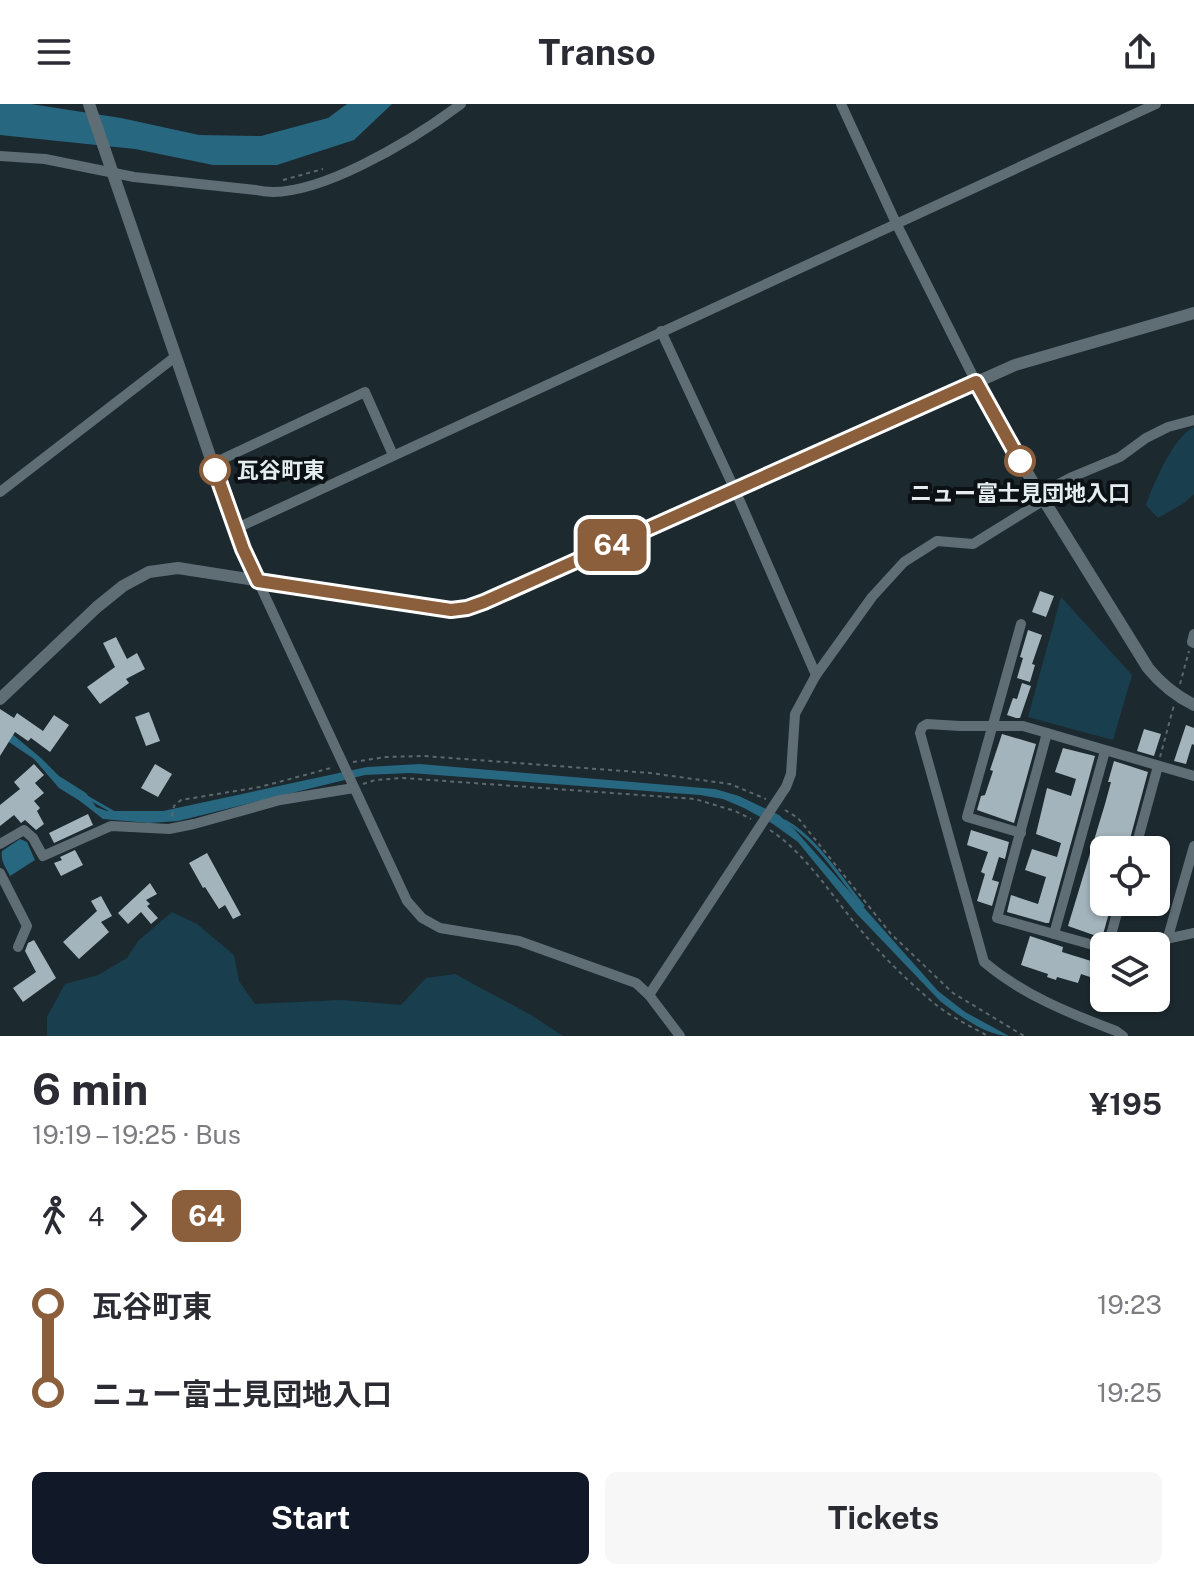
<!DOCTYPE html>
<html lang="en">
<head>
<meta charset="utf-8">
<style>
  body { margin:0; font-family:"Public Sans","Noto Sans JP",sans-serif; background:#f7f7f7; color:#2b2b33; height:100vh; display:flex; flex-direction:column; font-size:30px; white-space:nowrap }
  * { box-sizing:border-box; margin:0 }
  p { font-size:26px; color:#7c7c81 }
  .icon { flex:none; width:44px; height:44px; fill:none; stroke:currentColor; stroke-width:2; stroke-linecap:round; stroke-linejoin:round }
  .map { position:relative; height:932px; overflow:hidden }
  .details { display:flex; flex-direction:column; background:#fff; flex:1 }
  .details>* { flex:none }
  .badge { padding:0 16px; border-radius:12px; font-size:28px; line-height:52px }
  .buttons { position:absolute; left:1090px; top:732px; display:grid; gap:16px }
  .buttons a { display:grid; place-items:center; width:80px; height:80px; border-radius:12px; background:#fff; box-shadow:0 2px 6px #0004; font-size:40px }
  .map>.badge { position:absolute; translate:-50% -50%; box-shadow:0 0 0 4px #fff }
  .legs { display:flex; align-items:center; gap:12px; height:88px; padding:0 32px; font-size:26px }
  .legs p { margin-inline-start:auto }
  .headline { display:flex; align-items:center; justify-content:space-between; height:136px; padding:0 32px }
  h1 { font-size:44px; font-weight:700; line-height:60px }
  .action { display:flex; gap:16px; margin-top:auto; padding:16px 32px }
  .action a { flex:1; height:92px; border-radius:12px; background:#111827; color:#fff; font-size:32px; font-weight:700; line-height:92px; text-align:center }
  .action a+a { background:#f7f7f7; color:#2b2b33 }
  ul { padding:0 32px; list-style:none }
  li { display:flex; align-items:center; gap:28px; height:88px; font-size:30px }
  li i { display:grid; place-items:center; width:12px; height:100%; margin:0 10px; background:currentColor }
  li i::after { content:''; width:20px; height:20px; margin:-10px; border:6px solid; border-radius:50%; background:#fff }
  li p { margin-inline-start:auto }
  li:first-child i { background:linear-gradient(#0000 50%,currentColor 0) }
  li:last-child i { background:linear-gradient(currentColor 50%,#0000 0) }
  header { display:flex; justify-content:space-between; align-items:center; height:104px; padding:0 32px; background:#fff; font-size:36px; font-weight:700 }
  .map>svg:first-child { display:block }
  .green { fill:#193f4f }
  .water { fill:#286780 }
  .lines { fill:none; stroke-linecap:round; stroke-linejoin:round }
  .stream { stroke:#286780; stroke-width:3 }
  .building { fill:#a4b4bc }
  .path { stroke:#5c686d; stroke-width:2; stroke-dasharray:4 4; stroke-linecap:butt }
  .minor { stroke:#5f6d75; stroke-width:10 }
  .tertiary { stroke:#5f6d75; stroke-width:12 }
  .line-1-casing { stroke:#fff; stroke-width:18 }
  .line-1 { stroke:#8b5e3c; stroke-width:12 }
  .stop-1-dot { fill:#fff; stroke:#8b5e3c; stroke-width:4 }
  .labels { text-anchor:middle; stroke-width:8; stroke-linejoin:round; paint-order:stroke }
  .stop-label { font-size:22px; font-weight:bold; fill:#e4ecf0; stroke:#0b1114; text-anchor:start }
</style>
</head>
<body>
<header><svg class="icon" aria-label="menu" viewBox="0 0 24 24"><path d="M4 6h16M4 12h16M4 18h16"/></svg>Transo<svg class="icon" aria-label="share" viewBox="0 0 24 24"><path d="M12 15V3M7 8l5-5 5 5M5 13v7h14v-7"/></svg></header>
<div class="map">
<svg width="1194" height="932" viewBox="0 0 1194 932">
  <rect width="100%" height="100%" fill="#1c292f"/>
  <g class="green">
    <path d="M1194,323v67l-10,9 -26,15 -12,-13c7,-21 28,-69 48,-78z"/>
    <path d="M1061,493l71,78 -19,65 -85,-23z"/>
    <path d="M172,808l25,12 37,31 5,26 16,23 86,-4 60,5 25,-27 29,-4 76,41 32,21h-516v-19l18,-33 33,-9 29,-17 11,-17z"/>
  </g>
  <g class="water">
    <path d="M0,0h31l90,14 78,17 62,1 67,-18 19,-14h45l-38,36 -77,25h-64l-78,-16 -135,-14z"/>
    <path d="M0,620l41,34 18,18 27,17 10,14 11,4h56l204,-44 53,-3 295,25 24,7 40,19 15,14 144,162 27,21 44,24c-22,0 -51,-21 -69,-35l-84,-88 -58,-71 -25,-18 -29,-16 -21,-9 -23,-4 -290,-22 -45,2 -187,46 -29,2 -46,-4 -23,-18 -21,-13 -25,-29 -34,-23z"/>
    <path d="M20,735l7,3 8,18 -25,16c-4,-8 -10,-16 -8,-25z"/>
  </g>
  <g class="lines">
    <g class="stream">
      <path d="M87,693l28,16"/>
      <path d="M785,717c31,17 56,58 78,85"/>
    </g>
  </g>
  <g class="building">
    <path d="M1040,487l14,5 -8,21 -14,-5z"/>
    <path d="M1028,526l14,5 -10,29 3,1 -5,17 -13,-4 6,-20 -3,-1z"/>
    <path d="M116,533l11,22 10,-6 8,16 -19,10 3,4 -29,21 -13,-17 28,-20 -12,-24z"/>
    <path d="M1022,579l9,3 -11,32h-4l-9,-3 6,-17 4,1z"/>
    <path d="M0,605l14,9 3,-5 26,18 11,-16 15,10 -19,27 -19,-14 -3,3 -13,-9 -15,24z"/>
    <path d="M149,608l11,29 -14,5 -11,-29z"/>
    <path d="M1186,621l8,3v17l-2,-1 -6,20 -12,-3z"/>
    <path d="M1144,625l17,5 -7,22 -17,-5z"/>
    <path d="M1002,630l34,10 -22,79 -37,-13 4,-14 4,-1 8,-24 -3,-1z"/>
    <path d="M1063,644l32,8 -46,167h-3l-39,-11 4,-17 27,9 8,-27 -21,-7 7,-21 25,8 4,-14 -25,-9 11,-46 24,8 5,-17 -21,-7z"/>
    <path d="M1114,657l34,11 -21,78 -23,-7v59h8l-10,36 -34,-12 37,-122 6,-22h-3z"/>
    <path d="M34,660l10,11 -9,8 9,10 -10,8 6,7 -3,3 7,13 -8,6 -11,-10 -4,3 -7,-8 -14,11v-21l20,-16 -6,-7z"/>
    <path d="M155,660l17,10 -14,23 -17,-9z"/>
    <path d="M88,710l5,11 -39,18 -5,-10z"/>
    <path d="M971,726l38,12 -4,17 -6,-2 -7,23 7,2 -7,24 -15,-5 8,-27 -4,-2 7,-20 -21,-7z"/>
    <path d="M75,746l8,15 -22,11 -7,-13 8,-3 -2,-3z"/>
    <path d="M207,749l34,62 -8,4 -8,-14 -6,4 -14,-22 -2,1 -14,-25z"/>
    <path d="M150,779l7,11 -11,6 4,4 -3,2 11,12 -7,6 -10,-12 -13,12 -10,-11z"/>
    <path d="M101,792l11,20 -11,6 8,10 -30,27 -16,-17 34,-31 -6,-10z"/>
    <path d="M1030,832l33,11 -1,5 42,13 -5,15 -18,-6 -3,9 -21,-6 -1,3 -9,-3 1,-3 -27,-9z"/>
    <path d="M34,836l22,38 -33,24 -10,-14 23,-16 -11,-21 3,-8z"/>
  </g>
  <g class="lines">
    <g class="path">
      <path d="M283,76l40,-11"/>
      <path d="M1180,580l9,-33"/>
      <path d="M1160,653l14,-52"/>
      <path d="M353,658l33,-5 38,-1 226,17 80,11 36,15"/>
      <path d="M363,680l12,-4 28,-2 292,21 40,12 16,8"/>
      <path d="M785,706l13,8 93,116 62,59 71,43"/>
      <path d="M172,712l2,-10 7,-6 79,-13 71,-19"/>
      <path d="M770,726c40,27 63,69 95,105 20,24 46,49 70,69 16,13 35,22 53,32"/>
    </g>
    <g class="minor">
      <path d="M841,0l55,119 80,159"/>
      <path d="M0,52l45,3 89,18 122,13c55,14 161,-53 205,-86"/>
      <path d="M661,227l74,159 81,185"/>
      <path d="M212,360l153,-72 28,63"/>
      <path d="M0,388l175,-135"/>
      <path d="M1040,390l32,-17 48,-20 26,-19 22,-11 26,-7"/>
      <path d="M235,425l921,-425"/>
      <path d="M258,477l149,320 15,17 18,10 79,13 117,42 13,12 31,41"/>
      <path d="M1194,530l-2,8 2,1"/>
      <path d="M1047,629l-50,185 107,30"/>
      <path d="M1021,729l-54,-16 54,-193"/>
      <path d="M0,740l24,-14 9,8 10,18 68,-30 58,3 25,-5 86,-24 74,-12"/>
      <path d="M1135,746l23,-84"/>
      <path d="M0,769l27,53 -9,21"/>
      <path d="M1054,830l51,-183"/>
      <path d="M1168,833l26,-91"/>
      <path d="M1108,842l12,-44"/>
      <path d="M1134,842l60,-13"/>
      <path d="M649,891l137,-208 5,-13 4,-60 21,-39 56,-78 32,-35 33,-21 36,3 71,-44"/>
      <path d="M1123,932l-7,-5c-47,-18 -93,-36 -132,-69l-64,-229 2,-6 5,-3 33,2h63l171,50"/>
    </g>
    <g class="tertiary">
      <path d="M89,0l146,425 23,52"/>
      <path d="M976,278l22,42 42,70 108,174c13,16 26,27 46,37"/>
      <path d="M0,595l97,-92 26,-21 26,-14 29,-4 242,38c23,3 41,3 64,-4l531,-237 179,-52"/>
    </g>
  </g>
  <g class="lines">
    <defs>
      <path id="line-1" d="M215,366l28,79 15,32 193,29 16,-2 17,-6 492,-220 44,79"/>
    </defs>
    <use href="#line-1" class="line-1-casing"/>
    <use href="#line-1" class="line-1"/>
  </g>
  <g class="stop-1-dot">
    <circle cx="1020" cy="357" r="14"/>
    <circle cx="215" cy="366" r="14"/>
  </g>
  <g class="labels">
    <g class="stop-label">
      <text x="237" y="374">瓦谷町東</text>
      <text x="1020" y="397" text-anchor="middle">ニュー富士見団地入口</text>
    </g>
  </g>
</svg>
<div class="buttons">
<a><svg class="icon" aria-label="locate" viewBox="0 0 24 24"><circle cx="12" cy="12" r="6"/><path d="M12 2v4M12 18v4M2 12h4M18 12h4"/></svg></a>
<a><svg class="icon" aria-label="layers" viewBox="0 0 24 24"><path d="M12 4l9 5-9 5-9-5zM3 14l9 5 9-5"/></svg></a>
</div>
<b class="badge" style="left:612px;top:441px;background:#8b5e3c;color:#fff">64</b>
</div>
<section class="details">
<div class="headline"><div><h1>6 min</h1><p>19:19 – 19:25 · Bus</p></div><b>¥195</b></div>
<div class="legs"><svg class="icon" aria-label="walk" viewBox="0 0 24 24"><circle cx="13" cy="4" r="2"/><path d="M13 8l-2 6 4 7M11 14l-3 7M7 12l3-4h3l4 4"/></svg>4<svg class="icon" aria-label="forward" viewBox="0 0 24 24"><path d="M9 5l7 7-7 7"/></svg><b class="badge" style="background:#8b5e3c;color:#fff">64</b></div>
<ul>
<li><i style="color:#8b5e3c"></i><b>瓦谷町東</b><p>19:23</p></li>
<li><i style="color:#8b5e3c"></i><b>ニュー富士見団地入口</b><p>19:25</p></li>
</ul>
<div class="action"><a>Start</a><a>Tickets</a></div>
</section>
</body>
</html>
